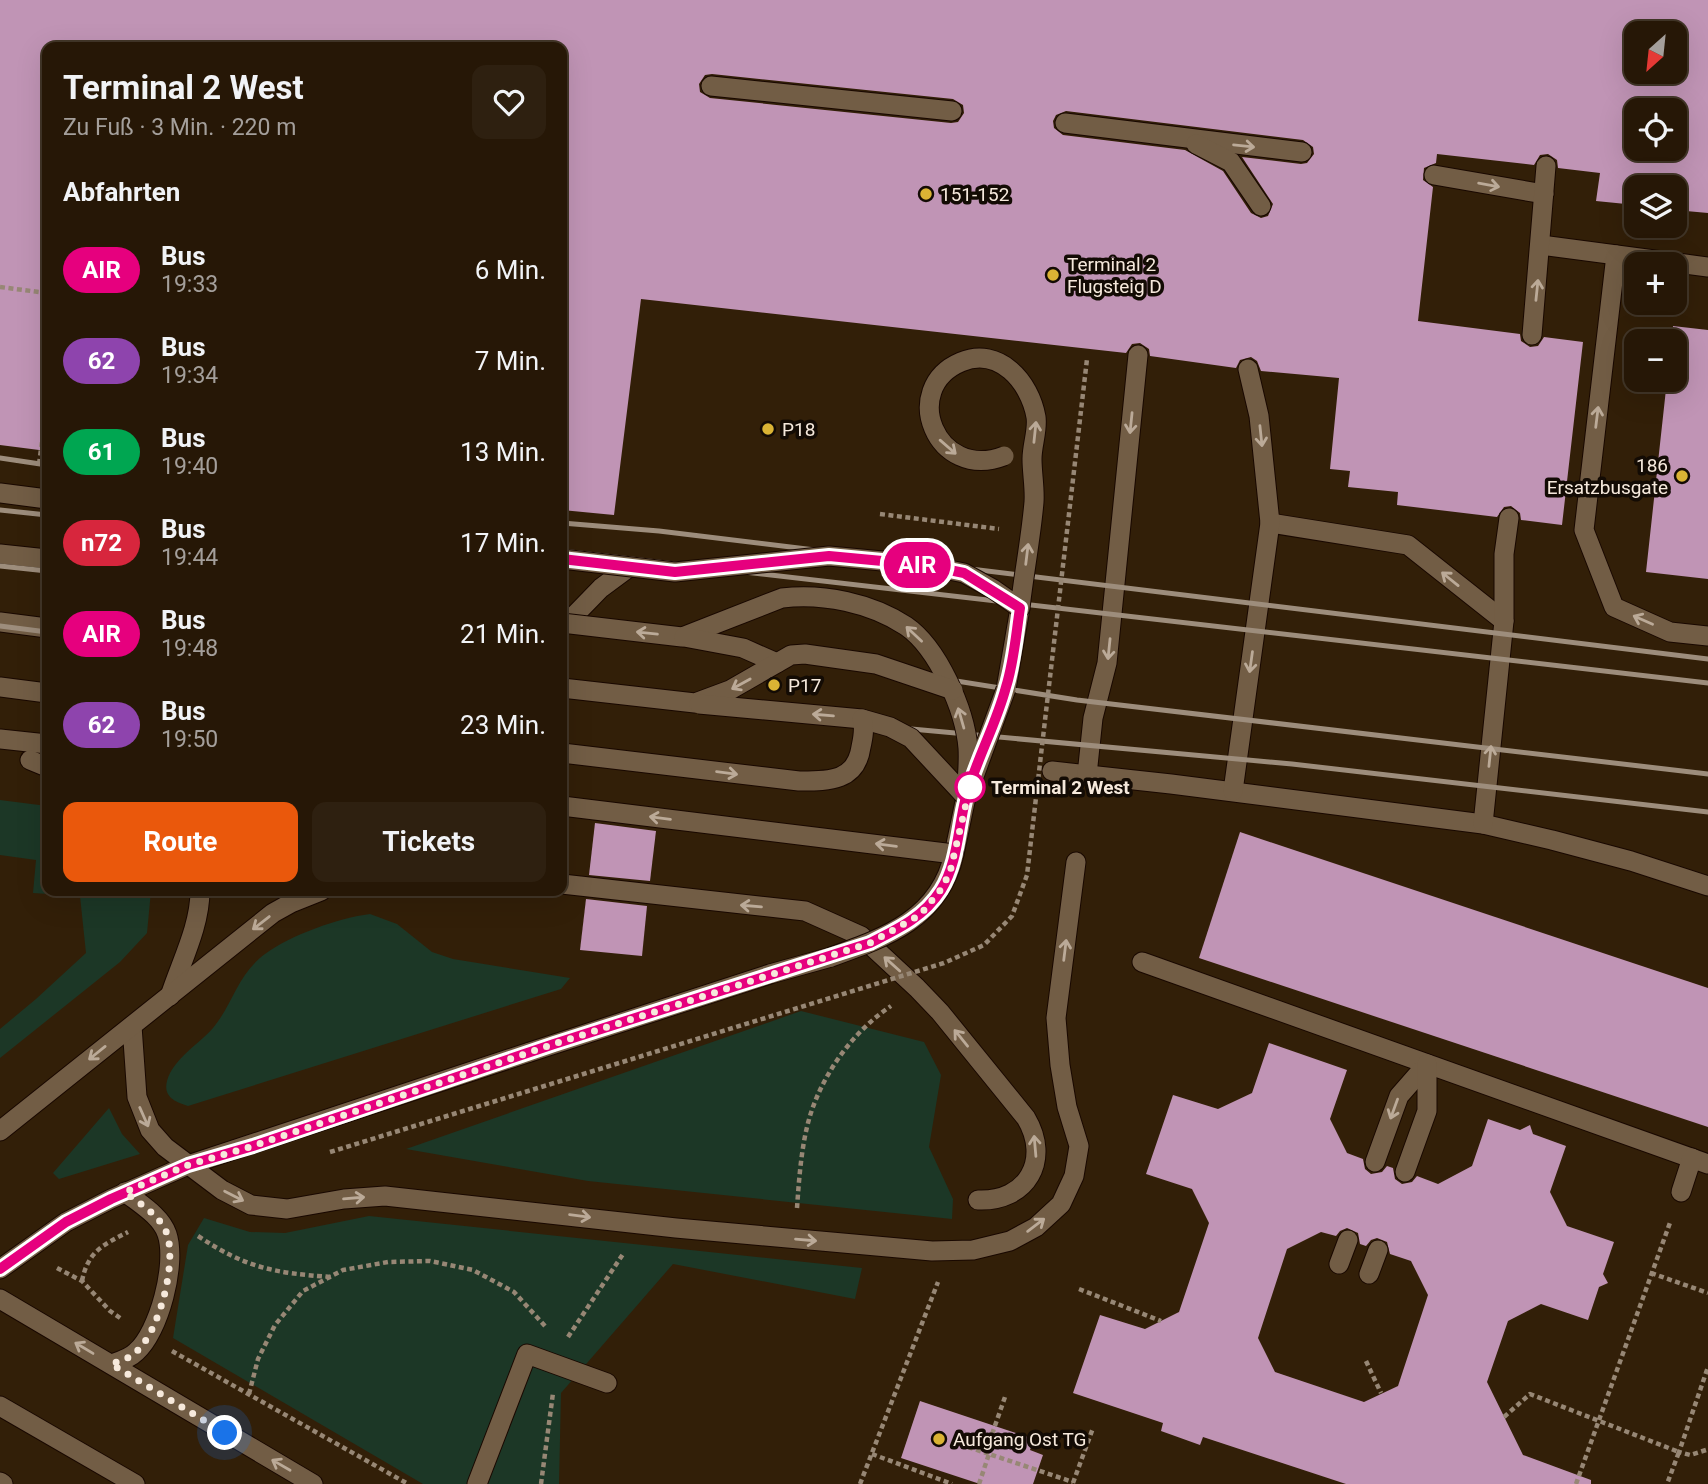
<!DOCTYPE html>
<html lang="de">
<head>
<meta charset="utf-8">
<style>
  body { margin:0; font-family:Roboto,sans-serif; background:#2e2010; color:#f1f3f6; height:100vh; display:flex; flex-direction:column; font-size:26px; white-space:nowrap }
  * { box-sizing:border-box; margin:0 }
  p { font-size:23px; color:#a49f9b }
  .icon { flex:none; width:38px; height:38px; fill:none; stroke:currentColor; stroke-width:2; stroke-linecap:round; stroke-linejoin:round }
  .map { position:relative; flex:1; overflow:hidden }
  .panel { position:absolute; left:42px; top:42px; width:525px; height:854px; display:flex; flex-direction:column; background:#261706; border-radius:14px; box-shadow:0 7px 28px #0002,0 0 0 2px #423628 }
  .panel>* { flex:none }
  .badge { padding:0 14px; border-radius:23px; font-size:24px; line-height:46px }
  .needle { width:46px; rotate:207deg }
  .fabs { position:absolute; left:1624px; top:21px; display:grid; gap:14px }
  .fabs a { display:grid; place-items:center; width:63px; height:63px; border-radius:14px; background:#261706; box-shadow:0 7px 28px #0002,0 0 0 2px #423628; font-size:35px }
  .you { position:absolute; width:35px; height:35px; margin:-18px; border:5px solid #fff; border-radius:50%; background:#1a73e8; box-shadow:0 0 0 10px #1a73e833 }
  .map>.badge { position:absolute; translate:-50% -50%; box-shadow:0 0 0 4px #fff }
  h2 { padding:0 21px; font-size:26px; line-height:63px }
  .round { display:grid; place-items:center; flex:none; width:74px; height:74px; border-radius:14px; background:#2e2010 }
  .summary { display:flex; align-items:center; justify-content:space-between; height:119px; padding:0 21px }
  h1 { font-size:33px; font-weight:700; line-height:52px }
  .action { display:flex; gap:14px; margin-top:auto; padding:14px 21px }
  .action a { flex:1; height:80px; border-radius:14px; background:#ea580c; color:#fff; font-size:28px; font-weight:700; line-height:80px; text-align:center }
  .action a+a { background:#2e2010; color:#f1f3f6 }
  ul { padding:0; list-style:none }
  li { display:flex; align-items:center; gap:21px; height:91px; padding:0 21px }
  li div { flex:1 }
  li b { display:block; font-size:26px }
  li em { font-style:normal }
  li .badge { min-width:77px; font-weight:700; text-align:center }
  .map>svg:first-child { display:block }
  .green { fill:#1c3726 }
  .building { fill:#c094b5; fill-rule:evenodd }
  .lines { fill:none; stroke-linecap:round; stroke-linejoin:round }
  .service-casing { stroke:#190800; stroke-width:21 }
  .tertiary-casing { stroke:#190800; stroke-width:21 }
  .path { stroke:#978775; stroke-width:4.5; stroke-dasharray:5 3.5; stroke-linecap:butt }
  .service { stroke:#725d45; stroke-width:19 }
  .tertiary { stroke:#725d45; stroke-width:19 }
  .rail { stroke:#9d8d7c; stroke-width:5 }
  .service-bridge-casing { stroke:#190800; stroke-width:21; stroke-linecap:butt }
  .path-bridge { stroke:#978775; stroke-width:4.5; stroke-dasharray:5 3.5; stroke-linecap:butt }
  .service-bridge { stroke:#725d45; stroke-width:19 }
  .oneway { stroke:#bbaa98 }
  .line-casing { stroke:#fff; stroke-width:16 }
  .line { stroke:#e6007e; stroke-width:10 }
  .walk { stroke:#f6e9dc; stroke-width:7; stroke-dasharray:0 12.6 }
  .poi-dot { fill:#dab334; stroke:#130b04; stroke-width:2.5 }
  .stop-dot { fill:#fff; stroke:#e6007e; stroke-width:3.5 }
  .labels { text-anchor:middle; stroke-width:7; stroke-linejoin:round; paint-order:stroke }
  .poi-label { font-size:19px; fill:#f6e9dc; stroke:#130b04; text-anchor:start }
  .stop-label { font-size:19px; font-weight:bold; fill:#f6e9dc; stroke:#130b04; text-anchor:start }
</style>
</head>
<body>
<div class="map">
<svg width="1708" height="1484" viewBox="0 0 1708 1484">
  <rect width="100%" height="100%" fill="#321f08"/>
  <g class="green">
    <path d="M0,800l47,6v85h104l-4,42 -27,29 -120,96v-29l36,-30 50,-46 -6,-57 -47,-3 3,-33 -36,-5z"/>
    <path d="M370,914l27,10 35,28 21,7 117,19 -9,11 -373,117c-13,-4 -25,-9 -21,-25 6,-22 32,-37 46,-53 20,-24 24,-53 52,-74 26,-19 73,-36 105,-40z"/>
    <path d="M801,1011l123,31 17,33 -12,72 24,52 -1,20 -364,-38 -182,-32z"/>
    <path d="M109,1108l13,26 18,20 -81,25 -6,-6z"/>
    <path d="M369,1216l493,52 -7,31 -182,-35 -112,129 -2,91h-136l-250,-146 15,-93 16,-27 46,14 35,1z"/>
  </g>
  <g class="building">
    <path d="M0,0h1708v213l-33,-3v-23h-39v18l-40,-4 4,-28 -42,-5 -1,-8 -9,-6 -8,1 -6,10 -97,-11 -1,9 -12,5 -1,12 10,7 -15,134 102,13 1,7 9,6 8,-1 6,-9 39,5 -21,183 -41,-5 -1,-7 -9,-7 -7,1 -7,10 -100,-12 1,-13 -50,-5 2,-16 -20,-2 9,-91 -78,-7 -4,-10 -6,-4 -11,3 -4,8 -86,-12 -1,-7 -9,-6 -8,1 -6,9 -485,-54 -27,216 -52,-5v-463h-515v404l-47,-6zM1636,33h39v39h-39zM712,74l241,25 10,6 1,8 -6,9 -7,1 -241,-25 -10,-6 -1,-8 6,-9zM1636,110h39v39h-39zM1066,111l237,29 10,7 1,7 -7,9 -6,1 -59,-7 31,47 -5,12 -7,2 -10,-5 -28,-42 -38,-21 -122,-15 -9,-7 -1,-7 3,-6z"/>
    <path d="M1673,326l35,4v249l-62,-7 21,-192h8v-39h-3z"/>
    <path d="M595,823l61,8 -6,50 -61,-6z"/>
    <path d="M1240,832l468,156v139l-509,-169z"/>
    <path d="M586,899l61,7 -5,50 -62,-6z"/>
    <path d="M1269,1043l78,27 -17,49 17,34 16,6 2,10 6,5 11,-2 5,-6 6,2 2,11 7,5 10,-2 5,-6 21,8 34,-18 16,-47 32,11 10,-5 3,9 33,12 -16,46 17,34 47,16 -11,32 5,9 -9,4 -11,33 -47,-16 -33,17 -21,61 36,73 68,25v4h-245l-143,-47 -3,8 -39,-14 2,-8 -90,-30 27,-78 45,14 34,-17 30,-89 -17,-34 -46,-15 27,-79 45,14 34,-16zM1347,1228l11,5 2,11 6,2 5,-6 6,-2 10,4 3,12 21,7 17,34 -30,91 -34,16 -89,-30 -17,-34 29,-89 34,-17 15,4 4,-5z"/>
    <path d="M920,1401l114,38 -4,11 13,5 -10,29h-53l-79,-26z"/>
  </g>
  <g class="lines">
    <defs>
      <g id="service">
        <path d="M711,86l241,25"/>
        <path d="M1065,123l237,29"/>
        <path d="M1196,144l35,18 30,44"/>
        <path d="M1434,175l110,19"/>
        <path d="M1541,245l167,22"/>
        <path d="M1616,255l-32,275 30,77 56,25 38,4"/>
        <path d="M1532,335l14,-169"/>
        <path d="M0,493l47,6"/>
        <path d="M1270,523l138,22 96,76"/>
        <path d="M0,554l47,5"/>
        <path d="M0,622l47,6"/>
        <path d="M566,624l35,-36 27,-20"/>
        <path d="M0,687l47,6"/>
        <path d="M1006,689l14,-81"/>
        <path d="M0,739l47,5"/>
        <path d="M30,760l17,7"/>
        <path d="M1052,771l119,13 312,40 69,16 79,21 77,25"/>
        <path d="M1087,775l6,-57 14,-55 31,-308"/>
        <path d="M1233,791l37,-268 -11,-107 -11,-47"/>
        <path d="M1483,824l21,-203v-67l5,-36"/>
        <path d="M954,854l12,-57"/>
        <path d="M562,884l243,27 56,25 56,52 23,24 86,106c25,42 1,84 -48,82"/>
        <path d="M1142,962l566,202"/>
        <path d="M770,974l61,-17"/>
        <path d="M170,996c11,-34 30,-70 30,-105"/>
        <path d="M132,1026l5,71 13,33 15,17 57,43 29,15 36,4 57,-10 41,-3 291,32 256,23 41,-1 37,-9 26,-14 25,-23 13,-28 5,-30 -12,-39 -7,-42 -4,-47 20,-156"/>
        <path d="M0,1131l273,-218 18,-10 30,-12"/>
        <path d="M1375,1162l24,-66 28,-32"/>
        <path d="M1405,1172l22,-61v-47"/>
        <path d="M1681,1192l11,-34"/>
        <path d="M1339,1264l9,-24"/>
        <path d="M0,1269l66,-47 45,-23 77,-34 342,-113"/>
        <path d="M1369,1274l9,-24"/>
        <path d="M111,1364c9,-3 18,-5 25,-12 23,-20 41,-88 31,-118 -6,-18 -27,-30 -42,-42"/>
        <path d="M477,1484l50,-130 80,29"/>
      </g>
      <g id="tertiary">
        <path d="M0,1299l313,185"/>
        <path d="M0,1406l135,78"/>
        <path d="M0,1482l3,2"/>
      </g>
    </defs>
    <use href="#service" class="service-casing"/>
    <use href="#tertiary" class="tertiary-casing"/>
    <g class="path">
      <path d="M0,287l47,6"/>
      <path d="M39,464l8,-59"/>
      <path d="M880,514l119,15"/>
      <path d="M797,1208c2,-28 4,-58 11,-85 12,-46 44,-91 83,-117"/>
      <path d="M198,1236c48,32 76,37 133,41"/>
      <path d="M57,1268l25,13 28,30 13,9"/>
      <path d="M1651,1273l57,20"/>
      <path d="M82,1281c6,-30 21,-36 46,-49"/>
      <path d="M1079,1289l82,32"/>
      <path d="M568,1337l55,-83"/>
      <path d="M172,1351l236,133"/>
      <path d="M1366,1361l15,32"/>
      <path d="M249,1394l9,-35 17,-34 28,-34 40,-21 45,-8 42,-1 43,9 41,22 31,34"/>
      <path d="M1504,1417l26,-23 149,58 -12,32"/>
      <path d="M968,1447l21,7 2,-17 14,-40"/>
      <path d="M1706,1450l-16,5 -11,-3 29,-85"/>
      <path d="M872,1454l80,30"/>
      <path d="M1073,1483l20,-55"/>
      <path d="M541,1484l12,-91"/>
      <path d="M860,1484l78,-202"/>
      <path d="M979,1484l10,-30 84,28"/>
      <path d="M1576,1484l95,-264"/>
    </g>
    <use href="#service" class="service"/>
    <use href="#tertiary" class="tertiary"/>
    <g class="rail">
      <path d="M0,458l47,7"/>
      <path d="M0,510l47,5"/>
      <path d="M562,523l97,8 1049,128"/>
      <path d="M562,551l1146,132"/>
      <path d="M0,566l47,5"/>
      <path d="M0,626l47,6"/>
      <path d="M562,629l287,35 228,36 631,74"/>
      <path d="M562,690l273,32 457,42 416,48"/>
    </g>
    <defs>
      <g id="service-bridge">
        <path d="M562,559l113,13 154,-16 96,9 39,8 29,16 27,19c4,-35 11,-71 14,-106 1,-14 -2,-29 -2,-43 0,-14 6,-29 4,-42 -6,-35 -37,-71 -75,-55 -62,26 -25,120 43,94"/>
        <path d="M562,623l120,14 100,-39c41,-5 89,5 124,28 32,22 59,84 62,122 1,16 -1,33 -2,49"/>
        <path d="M684,637l59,11 34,15"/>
        <path d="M562,688l133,15 35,-13 61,-35 14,-1 71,10 77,26"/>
        <path d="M699,704l163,15 28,8 21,11 55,59"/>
        <path d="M562,753l237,28c29,0 57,1 62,-34 2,-9 4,-19 1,-28"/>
        <path d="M973,779l33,-90"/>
        <path d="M562,806l392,48c-14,64 -67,83 -123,103"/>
        <path d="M530,1052l240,-78"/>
      </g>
    </defs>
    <use href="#service-bridge" class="service-bridge-casing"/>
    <path class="path-bridge" d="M330,1152l614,-189 40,-18 28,-29 15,-41 60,-516"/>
    <use href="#service-bridge" class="service-bridge"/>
  </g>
  <defs><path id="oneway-shaft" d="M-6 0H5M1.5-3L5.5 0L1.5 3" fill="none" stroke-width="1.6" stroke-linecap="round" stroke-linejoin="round" transform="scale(1.75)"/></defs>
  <g class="oneway">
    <use href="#oneway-shaft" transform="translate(1244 146) rotate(6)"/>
    <use href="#oneway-shaft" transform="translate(1489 185) rotate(10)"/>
    <use href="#oneway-shaft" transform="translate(1537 290) rotate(-84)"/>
    <use href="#oneway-shaft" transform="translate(1597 417) rotate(-83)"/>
    <use href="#oneway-shaft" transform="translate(1131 423) rotate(96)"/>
    <use href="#oneway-shaft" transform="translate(1035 432) rotate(-84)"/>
    <use href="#oneway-shaft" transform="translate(1261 436) rotate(84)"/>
    <use href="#oneway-shaft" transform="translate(948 447) rotate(41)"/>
    <use href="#oneway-shaft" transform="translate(1027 554) rotate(-83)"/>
    <use href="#oneway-shaft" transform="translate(1450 579) rotate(-141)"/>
    <use href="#oneway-shaft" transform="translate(1643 620) rotate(-156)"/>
    <use href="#oneway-shaft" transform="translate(647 633) rotate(-174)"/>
    <use href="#oneway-shaft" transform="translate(914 634) rotate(-137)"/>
    <use href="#oneway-shaft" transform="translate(1109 649) rotate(96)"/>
    <use href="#oneway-shaft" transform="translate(1251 662) rotate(98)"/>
    <use href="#oneway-shaft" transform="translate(741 684) rotate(151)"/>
    <use href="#oneway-shaft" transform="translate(823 715) rotate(-175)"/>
    <use href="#oneway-shaft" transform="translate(961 718) rotate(-106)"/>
    <use href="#oneway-shaft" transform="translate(1490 756) rotate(-84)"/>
    <use href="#oneway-shaft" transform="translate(727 773) rotate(7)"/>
    <use href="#oneway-shaft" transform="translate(660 818) rotate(-173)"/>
    <use href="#oneway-shaft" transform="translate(886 845) rotate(-173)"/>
    <use href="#oneway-shaft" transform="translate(751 906) rotate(-175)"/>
    <use href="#oneway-shaft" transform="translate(261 923) rotate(142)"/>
    <use href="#oneway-shaft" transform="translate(1065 950) rotate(-83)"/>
    <use href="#oneway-shaft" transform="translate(892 964) rotate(-138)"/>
    <use href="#oneway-shaft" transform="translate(961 1038) rotate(-129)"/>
    <use href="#oneway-shaft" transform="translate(97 1053) rotate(141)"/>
    <use href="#oneway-shaft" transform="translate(1394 1109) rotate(110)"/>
    <use href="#oneway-shaft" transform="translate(144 1117) rotate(66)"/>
    <use href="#oneway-shaft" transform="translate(1035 1146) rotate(-95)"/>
    <use href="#oneway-shaft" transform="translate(234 1196) rotate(27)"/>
    <use href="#oneway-shaft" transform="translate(354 1198) rotate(-5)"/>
    <use href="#oneway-shaft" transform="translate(580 1216) rotate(7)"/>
    <use href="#oneway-shaft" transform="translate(1036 1225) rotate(-37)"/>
    <use href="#oneway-shaft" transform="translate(806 1240) rotate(5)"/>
    <use href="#oneway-shaft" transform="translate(84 1348) rotate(-149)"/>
    <use href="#oneway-shaft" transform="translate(281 1465) rotate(-150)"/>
  </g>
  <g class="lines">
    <defs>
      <path id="line" d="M0,1269l66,-47 45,-23 77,-34 65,-19 301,-102 316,-101c28,-14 54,-26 71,-53 17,-27 17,-63 25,-93 10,-37 30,-72 40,-110 8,-25 10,-53 14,-79l-56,-35 -39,-8 -96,-9 -154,16 -113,-13"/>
    </defs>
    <use href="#line" class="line-casing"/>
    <use href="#line" class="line"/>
    <path class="walk" d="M225,1433l-114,-69c9,-3 18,-5 25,-12 23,-20 41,-88 31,-118 -6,-18 -27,-30 -42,-42l63,-27 65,-19 301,-102 316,-101 50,-28 22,-27 8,-16 20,-85"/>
  </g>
  <g class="poi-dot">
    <circle cx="926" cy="194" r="7"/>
    <circle cx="1053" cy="275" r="7"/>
    <circle cx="768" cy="429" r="7"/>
    <circle cx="1682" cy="476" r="7"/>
    <circle cx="774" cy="685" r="7"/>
    <circle cx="939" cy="1439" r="7"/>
  </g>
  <circle class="stop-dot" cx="970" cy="787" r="14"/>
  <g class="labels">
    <g class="poi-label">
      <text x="940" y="201">151-152</text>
      <text x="1067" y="271">Terminal 2<tspan x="1067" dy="22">Flugsteig D</tspan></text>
      <text x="782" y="436">P18</text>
      <text x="1668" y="472" text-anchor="end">186<tspan x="1668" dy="22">Ersatzbusgate</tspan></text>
      <text x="788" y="692">P17</text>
      <text x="953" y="1446">Aufgang Ost TG</text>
    </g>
    <g class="stop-label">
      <text x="991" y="794">Terminal 2 West</text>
    </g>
  </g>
</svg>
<div class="fabs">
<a><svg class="needle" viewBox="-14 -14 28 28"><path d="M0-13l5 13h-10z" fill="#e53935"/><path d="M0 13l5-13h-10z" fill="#a49f9b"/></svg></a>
<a><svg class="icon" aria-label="locate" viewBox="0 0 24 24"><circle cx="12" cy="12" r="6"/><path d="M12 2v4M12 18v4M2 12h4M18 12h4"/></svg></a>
<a><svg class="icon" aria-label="layers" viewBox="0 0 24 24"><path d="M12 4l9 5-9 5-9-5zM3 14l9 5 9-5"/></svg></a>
<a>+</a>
<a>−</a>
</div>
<div class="you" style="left:225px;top:1433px"></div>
<b class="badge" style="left:917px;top:565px;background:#e6007e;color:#fff">AIR</b>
<section class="panel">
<div class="summary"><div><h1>Terminal 2 West</h1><p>Zu Fuß · 3 Min. · 220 m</p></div><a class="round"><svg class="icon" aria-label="heart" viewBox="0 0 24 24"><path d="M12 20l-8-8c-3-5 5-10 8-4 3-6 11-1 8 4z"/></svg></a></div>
<h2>Abfahrten</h2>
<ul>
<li><span class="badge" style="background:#e6007e;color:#fff">AIR</span><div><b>Bus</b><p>19:33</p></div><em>6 Min.</em></li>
<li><span class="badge" style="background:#8e44ad;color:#fff">62</span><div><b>Bus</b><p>19:34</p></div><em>7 Min.</em></li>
<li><span class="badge" style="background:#00a651;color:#fff">61</span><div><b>Bus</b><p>19:40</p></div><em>13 Min.</em></li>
<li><span class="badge" style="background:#d7263d;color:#fff">n72</span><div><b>Bus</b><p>19:44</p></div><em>17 Min.</em></li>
<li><span class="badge" style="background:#e6007e;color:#fff">AIR</span><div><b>Bus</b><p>19:48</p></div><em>21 Min.</em></li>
<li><span class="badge" style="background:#8e44ad;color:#fff">62</span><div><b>Bus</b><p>19:50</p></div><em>23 Min.</em></li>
</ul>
<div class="action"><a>Route</a><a>Tickets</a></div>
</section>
</div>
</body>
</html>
